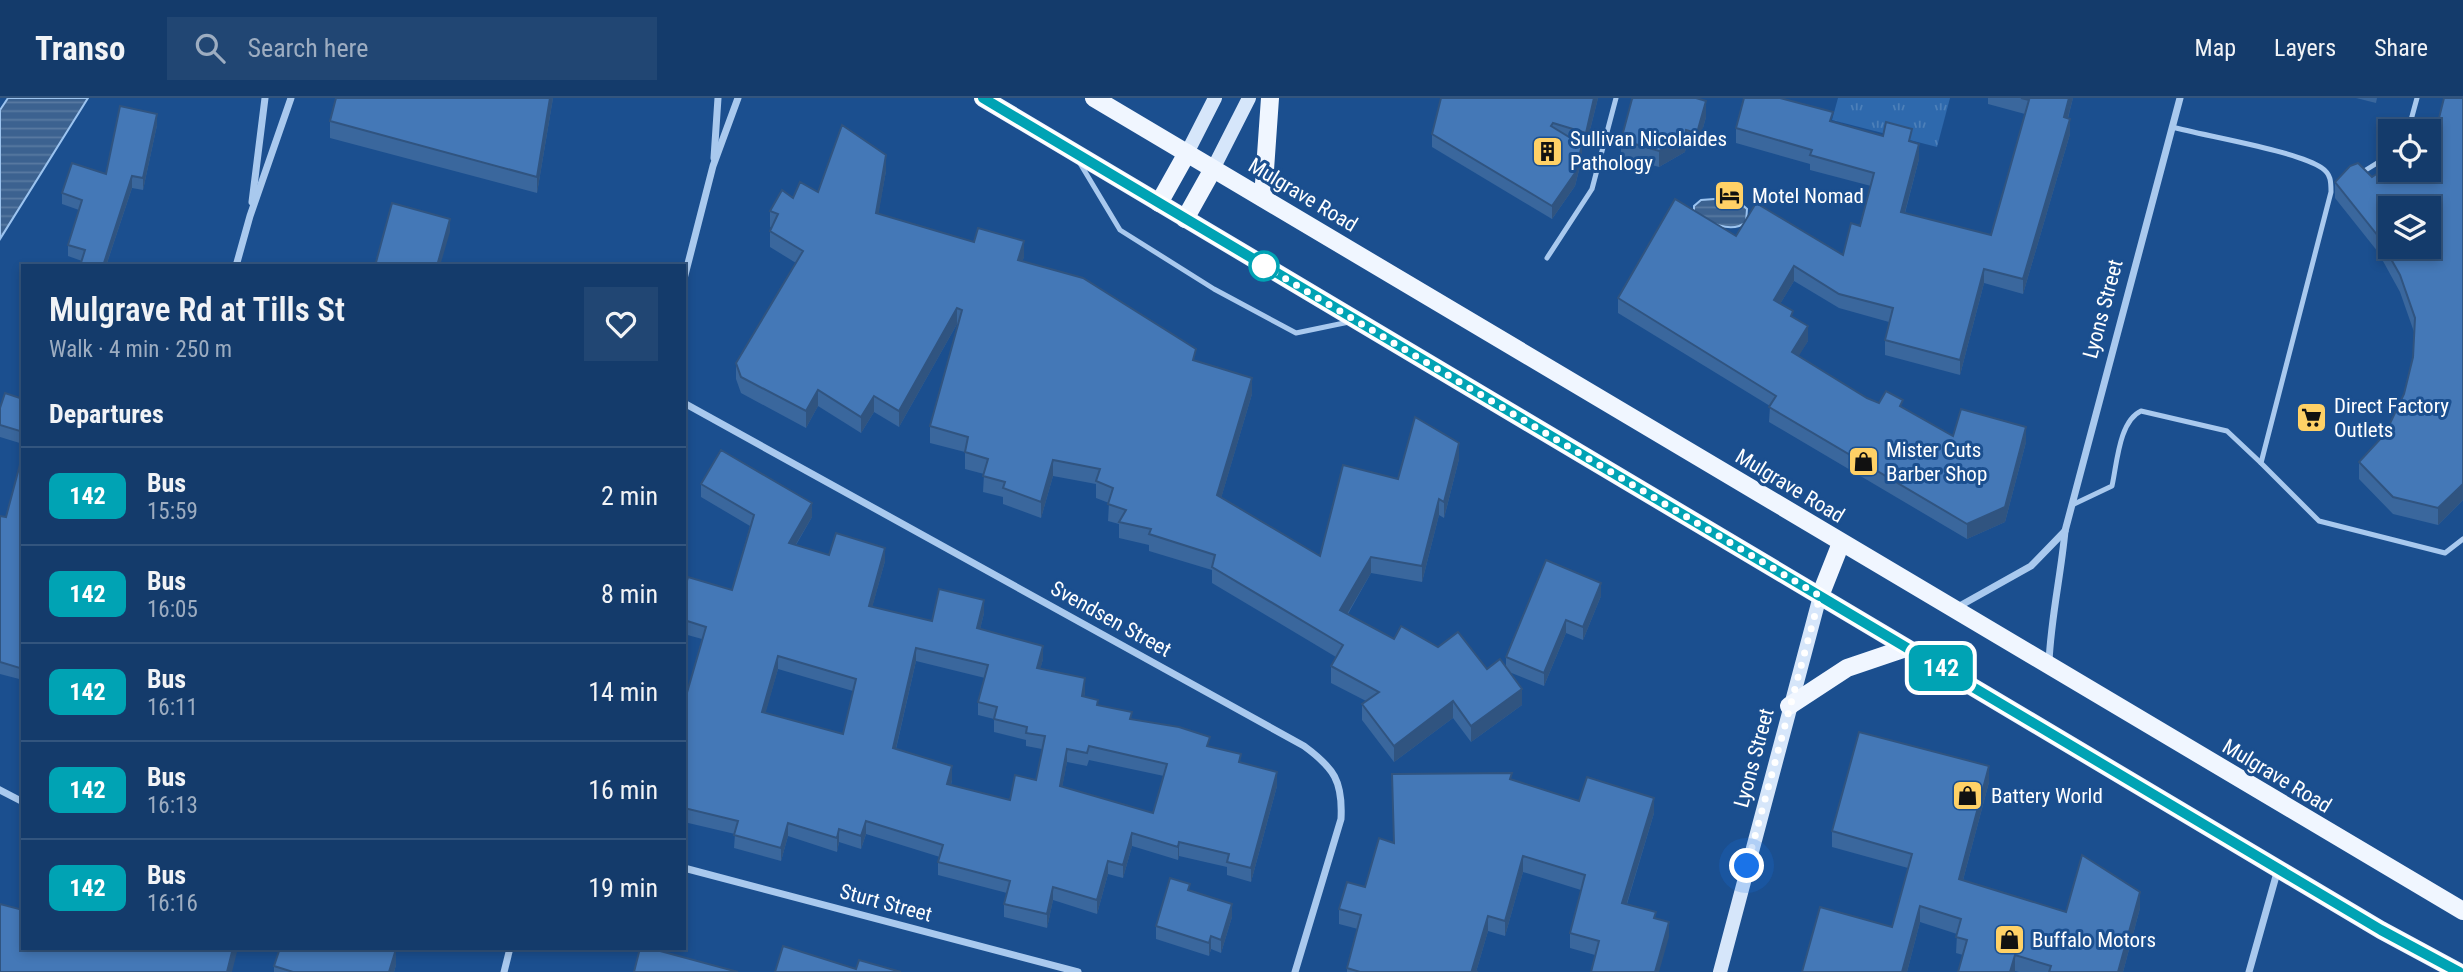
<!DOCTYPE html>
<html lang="en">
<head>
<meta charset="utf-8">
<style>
  body { margin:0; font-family:"Roboto Condensed",sans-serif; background:#214673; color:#f1f3f6; height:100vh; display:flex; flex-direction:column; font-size:26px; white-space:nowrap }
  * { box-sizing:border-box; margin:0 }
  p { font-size:23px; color:#9dadc1 }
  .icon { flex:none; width:38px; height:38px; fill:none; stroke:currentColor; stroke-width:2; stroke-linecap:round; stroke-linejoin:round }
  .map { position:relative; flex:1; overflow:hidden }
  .details { position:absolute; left:21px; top:166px; width:665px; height:686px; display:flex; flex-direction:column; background:#143b6b; border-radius:0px; box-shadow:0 4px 10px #0003,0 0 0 2px #33557e }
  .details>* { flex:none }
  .badge { padding:0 14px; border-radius:10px; font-size:24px; line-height:46px }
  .buttons { position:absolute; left:2378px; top:21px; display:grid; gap:14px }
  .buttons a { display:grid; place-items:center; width:63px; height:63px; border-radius:0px; background:#143b6b; box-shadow:0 4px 10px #0003,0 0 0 2px #33557e; font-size:35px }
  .you { position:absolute; width:35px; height:35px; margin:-18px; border:5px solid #fff; border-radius:50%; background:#1a73e8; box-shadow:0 0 0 10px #1a73e833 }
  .map>.badge { position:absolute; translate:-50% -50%; box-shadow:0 0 0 4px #fff }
  h2 { padding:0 28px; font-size:26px; line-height:63px }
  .round { display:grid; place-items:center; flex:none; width:74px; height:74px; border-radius:0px; background:#214673 }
  .overview { display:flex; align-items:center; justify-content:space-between; height:119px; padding:0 28px }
  h1 { font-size:33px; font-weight:600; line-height:52px }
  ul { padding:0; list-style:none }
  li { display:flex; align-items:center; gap:21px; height:98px; padding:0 28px; border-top:2px solid #33557e }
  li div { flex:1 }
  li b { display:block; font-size:26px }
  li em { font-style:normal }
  li .badge { min-width:77px; font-weight:700; text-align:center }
  header { display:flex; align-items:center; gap:42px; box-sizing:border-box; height:98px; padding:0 35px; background:#143b6b; border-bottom:2px solid #33557e }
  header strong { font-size:33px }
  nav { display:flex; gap:38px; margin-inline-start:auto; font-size:24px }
  .search { width:490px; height:63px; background:#214673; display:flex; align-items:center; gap:18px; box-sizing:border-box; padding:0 24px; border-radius:0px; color:#9dadc1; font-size:26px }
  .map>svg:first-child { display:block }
  .park { fill:url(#park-tufts) }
  .water { fill:url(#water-rules); stroke:#9cc4f0; stroke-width:2 }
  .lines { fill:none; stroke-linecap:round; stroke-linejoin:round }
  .lane { stroke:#a9c9ee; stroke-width:5 }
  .street { stroke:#a9c9ee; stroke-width:7 }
  .secondary { stroke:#d6e6fa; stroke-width:14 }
  .primary { stroke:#f0f6ff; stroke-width:18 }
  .wall { fill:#3a679d; fill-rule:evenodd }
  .shaded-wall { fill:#305480 }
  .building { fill:#4478b7; stroke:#305480; stroke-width:2; fill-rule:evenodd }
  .line-casing { stroke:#fff; stroke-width:16 }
  .line { stroke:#00a3b4; stroke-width:10 }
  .walk { stroke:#fff; stroke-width:7; stroke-dasharray:0 12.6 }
  .stop-dot { fill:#fff; stroke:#00a3b4; stroke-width:3.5 }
  .labels { text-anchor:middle; stroke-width:6; stroke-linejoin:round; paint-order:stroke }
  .poi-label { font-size:21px; fill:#fff; stroke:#1b4f8f; text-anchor:start }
  .street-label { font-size:21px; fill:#fff; stroke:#1b4f8f }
</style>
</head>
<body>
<header>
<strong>Transo</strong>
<div class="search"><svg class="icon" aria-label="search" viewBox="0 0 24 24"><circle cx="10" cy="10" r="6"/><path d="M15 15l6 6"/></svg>Search here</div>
<nav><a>Map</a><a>Layers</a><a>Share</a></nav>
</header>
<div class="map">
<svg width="2463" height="874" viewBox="0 0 2463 874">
  <defs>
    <pattern id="park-tufts" width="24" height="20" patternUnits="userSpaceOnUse" patternTransform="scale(1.75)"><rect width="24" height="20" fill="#2e69ad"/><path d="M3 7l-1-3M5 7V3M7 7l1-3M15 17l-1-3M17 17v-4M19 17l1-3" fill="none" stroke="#4d80b9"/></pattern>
    <pattern id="water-rules" width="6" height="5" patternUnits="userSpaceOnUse" patternTransform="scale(1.75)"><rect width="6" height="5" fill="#3c6290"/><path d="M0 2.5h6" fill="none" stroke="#597aa1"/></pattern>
  </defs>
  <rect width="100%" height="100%" fill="#1b4f8f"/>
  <path class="park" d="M1838,0h112l-13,49 -105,-27z"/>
  <g class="water">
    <path d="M8,0h80l-88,141v-129z"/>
    <path d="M1728,100l8,1 11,10 -1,13c-14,12 -40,1 -52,-11v-5l7,-6z"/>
  </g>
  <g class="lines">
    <g class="lane">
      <path d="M2172,29c33,9 126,24 150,41 9,6 9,14 9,24l-70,271 58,58 126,32 18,-14"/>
      <path d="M2408,33l9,-33"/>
      <path d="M1078,62l42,70 94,59 82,44 53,-11"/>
      <path d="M2361,75l29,-18"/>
      <path d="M1547,160l45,-69 24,-91"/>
      <path d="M2072,407l40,-19c5,-22 7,-65 29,-75l86,20 34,32"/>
    </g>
    <g class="street">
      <path d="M714,60l4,-60"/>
      <path d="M252,104l13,-104"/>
      <path d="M236,168l14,-50 41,-118"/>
      <path d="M684,181l29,-113 25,-68"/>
      <path d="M684,305l620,343c30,22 39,35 37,73l-46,153"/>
      <path d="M1956,510l75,-42 34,-35"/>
      <path d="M2049,564c2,-45 12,-87 16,-131l115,-433"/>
      <path d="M0,692l23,12"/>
      <path d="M684,770l394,104"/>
      <path d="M504,874l6,-24"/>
      <path d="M2249,874l29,-103"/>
    </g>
    <g class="secondary">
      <path d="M1187,55l28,-55"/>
      <path d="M1213,71l36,-71"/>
      <path d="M1720,874l100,-376"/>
    </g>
    <g class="primary">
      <path d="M983,0l1398,832 78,42"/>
      <path d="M1094,0l1369,813"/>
      <path d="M1263,100l7,-100"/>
      <path d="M1159,105l28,-50"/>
      <path d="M1185,121l28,-50"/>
      <path d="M1820,498l21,-53"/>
      <path d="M1789,608l58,-38 59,-20"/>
    </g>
  </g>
  <g class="wall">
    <path d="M336,0h217l-16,95 -207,-55v-17z"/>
    <path d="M1441,0h157l-12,48 -4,-1v13l-7,28 -23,33 -120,-72v-13z"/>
    <path d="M1988,0h85l-5,20 2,16 -47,160 -39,-11 -24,92 -75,-20v-15l4,-18 -50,-14 -45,-27 -14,23 13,14 15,23 -10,15 69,42 12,5 24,5 50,28 73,6 -21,80 -38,17 -198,-117 1,-16 -152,-93v-15l118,-62 107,19 17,-29 11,-40 -61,-16v-6l-74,-21v-15l97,-6 50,14 29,6 7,17 -14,54 86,22 34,-121 -37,-10z"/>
    <path d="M2356,0h21l-1,5z"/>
    <path d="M2463,0v402l-25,25 -45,-11 -34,-35v-17l26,-28 19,-40 9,-37 1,-25 -14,-40 -22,-40 -43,-54v-16l37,-5 62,-39z"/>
    <path d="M1706,19l-9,32 -11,-3 -1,6 -26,15 -38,-11v-16z"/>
    <path d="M157,27l-14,65 -11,-2 -26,78h-26l2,-5 -14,-5v-11l11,-35 -17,-6v-11l44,-19z"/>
    <path d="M886,73l-8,43 146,43 -2,4 230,133 -31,104 99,58 78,-77 61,-20 -15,59 -5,-3 -17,67 -51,-9 -23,41 46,25 44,8 49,22 19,-1v-11l95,-61 -18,44 -17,-7 -22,53 -35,-14 13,33 -51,37 -18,-24 -59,44 -32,-42v-16l4,-3 -35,-18v-17l5,-9 -124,-74v-13l-63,-19v-6l-30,-7v-14l-11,-3 1,-18 -13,-5v-14l-43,-8 -12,42 -38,-14v-7l-20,-5 1,-18 -19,-5v-17l-35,-9v-17l28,-101 -1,-1 -58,103 -25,-15 -13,21 -43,-27 -12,22 -65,-35 -5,-14v-16l60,-100 -26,-16v-16l2,-3 -2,-1v-16l23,-13 25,-6z"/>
    <path d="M23,301v45l-23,-7v-29z"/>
    <path d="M23,355v227l-23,-6v-158l6,1z"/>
    <path d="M701,386l111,33 -16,28 33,10 56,6 -13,46 60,14 52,-8 -4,16 63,30 -3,10 45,23 -1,5 14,8 34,14 78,28 31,15 36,24 -26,96 -24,-7v-8l-48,-11 -1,4 -46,-14 -9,32 -15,-4 -11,40 -44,-14 -6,28 -43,-11v-13l3,-11 -69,-18v-13l2,-5 -74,-23 -5,15 -22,-7 -2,10 -49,-16 -7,25 -47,-13 1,-14 -51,-12v-119l18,-64 -18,-5v-42l48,-2 18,-64 -49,-29zM916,563l69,17 -7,24v13l16,4v13l32,8v6l16,3 -6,31 -26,20 -59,-15 1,-5 -56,-31zM778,571l75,22 -10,43 -78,-21zM1089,662l75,16 -11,37 -91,-26 5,-25 20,4z"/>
    <path d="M1512,682l67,21 75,12 -27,91 29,14 13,19 -74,18 -25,-7v-15l11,-43 -58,-18 -18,64 -17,-5 -12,41h2h-131v-4l11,-39 -19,-5v-15l26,-22 29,-45z"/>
    <path d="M1989,684l-26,98 103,32 74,-4 -17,64h-104l-4,-1v1h-57l5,-17 -7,-2 1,-19 -37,-12 -13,50h-105l90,-45 16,-59 -76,-21v-16z"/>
    <path d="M1190,792l42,27 -11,36 -10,-4 -2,7 -53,-17v-13z"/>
    <path d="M396,867l-2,7h-120v-6z"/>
  </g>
  <g class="shaded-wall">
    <path d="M550,0h3l-16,95v-16z"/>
    <path d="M1594,0h4l-12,48v-13z"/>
    <path d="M2069,0h4l-9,34v-15z"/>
    <path d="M1706,3v16l-9,32v-16z"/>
    <path d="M157,16v11l-14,65v-12z"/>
    <path d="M2070,21v15l-47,160v-15z"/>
    <path d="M1686,32v16l-1,6 -26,15v-16z"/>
    <path d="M1919,46v15l-18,68v-15z"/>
    <path d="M1582,47v13l-7,28 -23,33v-13z"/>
    <path d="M886,57v16l-10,58v-16z"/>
    <path d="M132,78v12l-26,78h-3z"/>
    <path d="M450,121v13l-10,34h-3z"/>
    <path d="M1024,143v16l-6,19v-16z"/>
    <path d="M1794,168v15l-20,33v-14z"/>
    <path d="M1984,171v14l-24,92v-15z"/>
    <path d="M957,210v16l-58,103v-16z"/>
    <path d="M1808,228v15l-16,26v-15z"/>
    <path d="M1252,280v16l-35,118v-17z"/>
    <path d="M818,292v16l-12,22v-17z"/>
    <path d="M874,298v16l-13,21v-16z"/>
    <path d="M2026,329v15l-21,80 -38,17v-15z"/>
    <path d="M1459,345v16l-15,59v-16z"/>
    <path d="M1053,362v16l-12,42v-16z"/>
    <path d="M2463,386v16l-25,25v-17z"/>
    <path d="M1439,401v16l-17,67v-16z"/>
    <path d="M812,405v14l-23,39v-13z"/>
    <path d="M885,450v13l-16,58v-13z"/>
    <path d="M1371,459v16l-31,53v-16z"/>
    <path d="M1601,485v13l-18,44v-13z"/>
    <path d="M984,502v13l-7,29v-14z"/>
    <path d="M1566,522v13l-22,53v-13z"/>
    <path d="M1043,548v13l-6,23v-14z"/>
    <path d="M916,550v13l-23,100v-13z"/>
    <path d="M778,558v13l-16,57v-14z"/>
    <path d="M1085,580v14l-3,18v-14z"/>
    <path d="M1522,591v16l-51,37v-16z"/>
    <path d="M1453,603v17l-59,44v-16z"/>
    <path d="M1067,651v13l-7,37v-13z"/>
    <path d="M952,668v14l-5,17v-13z"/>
    <path d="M1989,668v16l-30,113v-16z"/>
    <path d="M1277,674v14l-26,96v-14z"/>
    <path d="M1654,700v15l-32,106v-16z"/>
    <path d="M866,723v13l-5,15v-13z"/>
    <path d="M788,725v13l-7,25v-13z"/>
    <path d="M839,731v13l-2,10v-14z"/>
    <path d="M1132,735v13l-9,32v-13z"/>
    <path d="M1179,744v14l-1,4v-13z"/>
    <path d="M1523,758v16l-18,64v-15z"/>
    <path d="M1108,763v13l-11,40v-14z"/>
    <path d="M1053,789v13l-6,28v-14z"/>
    <path d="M2140,794v16l-17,64h-5z"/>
    <path d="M1232,806v13l-11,36v-13z"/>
    <path d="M1920,808v16l-13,50h-5z"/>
    <path d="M1488,818v15l-12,41h-4z"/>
    <path d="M1669,824v15l-10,35h-4z"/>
    <path d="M1211,838v13l-2,7v-13z"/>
    <path d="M233,850h5l-6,24h-5z"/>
    <path d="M396,851v16l-2,7h-5z"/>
    <path d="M2015,857v17h-5z"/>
  </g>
  <g class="building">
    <path d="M336,0h214l-13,79 -207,-56z"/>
    <path d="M1441,0h153l-8,35 -33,-10 -2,3 31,19 -7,28 -23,33 -120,-72z"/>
    <path d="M1633,0h63l10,3 -9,32 -11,-3 -1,6 -26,15 -38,-11 11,-41z"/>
    <path d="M1744,0h36l53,14 -3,9 53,15 3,-14 26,7 -3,12 10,3 -18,68 90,23 38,-135 -8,-2h48l-5,19 6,2 -47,160 -39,-10 -24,91 -75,-20 8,-32 -54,-14 -45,-28 -20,34 19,11 -2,5 17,10 -16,26 75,46 12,5 7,-12 17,9 -3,6 53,30 8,-27 65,18 -21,80 -38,17 -198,-117 7,-11 -158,-98 57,-99 61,37 20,-33 87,52 8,-32 9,3 14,-53 -64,-18 2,-5 -76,-22z"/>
    <path d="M2444,0h19v386l-25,24 -45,-11 -34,-35 26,-28 19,-40 9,-37 2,-39 -15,-43 -22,-39 -43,-54 15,-16 8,-3 14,14 18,-12v5h39v-29l5,-3zM2390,110h39v39h-39z"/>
    <path d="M120,8l37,8 -14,64 -11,-2 -29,90h-23l5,-16 -17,-5 14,-45 -20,-7 10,-30 34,11z"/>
    <path d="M842,27l44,30 -10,58 98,29 4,-14 46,13 -6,19 65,18 113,71 -3,11 59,18 -35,117 103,61 23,-91 55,14 17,-62 44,26 -15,59 -5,-3 -17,67 -51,-9 -31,53 54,29 7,-13 37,21 20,-15 29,37 13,-10 22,30 -51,37 -18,-25 -59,45 -32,-42 17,-12 -48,-26 12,-21 -131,-78 3,-12 -66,-21 2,-5 -32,-7 7,-12 -18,-6 5,-16 -17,-7 4,-12 -47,-9 -12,42 -38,-14 2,-6 -22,-6 5,-17 -23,-7 3,-15 -38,-11 32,-116 -5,-2 -58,103 -25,-15 -13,21 -43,-27 -12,21 -65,-34 -5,-14 67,-112 -33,-20 8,-17 -8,-3 12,-21 11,8 7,-16 18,10z"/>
    <path d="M392,105l58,16 -13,47h-62z"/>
    <path d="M5,295l18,6v33l-23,-7v-17z"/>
    <path d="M721,352l91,53 -23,40 40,12 7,-22 49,15 -16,58 63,15 7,-32 45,11 -7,28 66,18 -6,22 48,10 -3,18 16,4 -1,5 35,7 -2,7 49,8 31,10 -3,9 34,8 -2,8 38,10 -26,96 -24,-6 2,-8 -50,-12 -1,5 -46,-14 -9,32 -15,-4 -11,39 -44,-13 -6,27 -43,-10 6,-23 -72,-19 5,-17 -77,-24 -5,15 -22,-7 -2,9 -49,-15 -7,25 -47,-13 4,-14 -54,-13v-105l22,-76 -22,-7v-28l4,-15 44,13 22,-75 -53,-31zM916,550l72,17 -10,37 19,5 -3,12 33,8 -1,6 19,3 -9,44 -21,-5 -5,25 -63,-16 5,-18 -59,-18zM778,558l78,23 -13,55 -81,-22zM1089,648l78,18 -14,49 -93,-27 7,-37 20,4z"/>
    <path d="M23,355v170l-2,7h2v39l-23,-7v-146l6,1z"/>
    <path d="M1546,462l55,23 -18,44 -17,-7 -22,53 -38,-16z"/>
    <path d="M1859,634l130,34 -30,113 107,33 16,-57 58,37 -22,80h-69l2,-6 -36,-11 -5,17h-52l9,-32 -11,-3 5,-18 -41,-13 -18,66h-100l18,-65 72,20 20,-73 -80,-23z"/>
    <path d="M1512,675l-2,6 69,22 8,-24 67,21 -32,105 34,9 -2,6 15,4 -14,50h-64l8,-31 -29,-8 15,-58 -62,-19 -18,65 -17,-5 -16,54 6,2h-118l-13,-4 14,-53 -22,-6 8,-27 18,5 14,-49 15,5 -2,-69z"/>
    <path d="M1170,780l20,6 -2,6 44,14 -11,36 -10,-4 -2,7 -53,-17z"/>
    <path d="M0,806l23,6v38h210l-6,24h-227z"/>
    <path d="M783,848l73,23 3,-9 42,12h-126z"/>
    <path d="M280,850h115l1,1 -7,23h-96l-19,-6z"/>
    <path d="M640,850h9l89,24h-104z"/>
  </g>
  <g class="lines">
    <defs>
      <path id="line" d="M983,0l1398,832 78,42"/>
    </defs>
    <use href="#line" class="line-casing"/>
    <use href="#line" class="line"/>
    <path class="walk" d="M1264,168l556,330 -73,270"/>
  </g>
  <defs>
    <symbol id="building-square" viewBox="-11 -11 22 22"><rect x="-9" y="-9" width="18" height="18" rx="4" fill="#ffd166" stroke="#1b4f8f"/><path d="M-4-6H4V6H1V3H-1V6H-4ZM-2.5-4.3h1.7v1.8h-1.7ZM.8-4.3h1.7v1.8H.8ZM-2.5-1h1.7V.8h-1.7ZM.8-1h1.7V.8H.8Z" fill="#111"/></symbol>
    <symbol id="hotel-square" viewBox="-11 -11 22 22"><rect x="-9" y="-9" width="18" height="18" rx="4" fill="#ffd166" stroke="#1b4f8f"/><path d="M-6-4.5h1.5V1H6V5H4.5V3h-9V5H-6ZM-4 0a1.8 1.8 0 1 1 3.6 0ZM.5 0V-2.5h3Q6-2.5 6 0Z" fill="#111"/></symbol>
    <symbol id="supermarket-square" viewBox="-11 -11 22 22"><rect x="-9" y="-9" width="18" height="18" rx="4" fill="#ffd166" stroke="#1b4f8f"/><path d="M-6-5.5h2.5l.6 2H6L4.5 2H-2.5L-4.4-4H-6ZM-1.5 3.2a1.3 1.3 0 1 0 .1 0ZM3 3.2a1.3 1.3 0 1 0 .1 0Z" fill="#111"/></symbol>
    <symbol id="shop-square" viewBox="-11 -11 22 22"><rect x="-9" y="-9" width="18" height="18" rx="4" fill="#ffd166" stroke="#1b4f8f"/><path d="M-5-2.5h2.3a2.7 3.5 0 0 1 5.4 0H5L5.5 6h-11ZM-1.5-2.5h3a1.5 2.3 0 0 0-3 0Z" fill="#111"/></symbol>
  </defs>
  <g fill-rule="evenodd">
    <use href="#building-square" x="1530" y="36" width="35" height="35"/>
    <use href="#hotel-square" x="1712" y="80" width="35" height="35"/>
    <use href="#supermarket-square" x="2294" y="302" width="35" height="35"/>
    <use href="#shop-square" x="1846" y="346" width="35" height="35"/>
    <use href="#shop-square" x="1950" y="680" width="35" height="35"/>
    <use href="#shop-square" x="1992" y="824" width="35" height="35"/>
  </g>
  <circle class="stop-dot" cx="1264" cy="168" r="14"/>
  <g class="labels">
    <g class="poi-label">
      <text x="1570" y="48">Sullivan Nicolaides<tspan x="1570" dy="24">Pathology</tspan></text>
      <text x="1752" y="105">Motel Nomad</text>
      <text x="2334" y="315">Direct Factory<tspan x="2334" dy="24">Outlets</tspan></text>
      <text x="1886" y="359">Mister Cuts<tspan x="1886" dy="24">Barber Shop</tspan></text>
      <text x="1991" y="705">Battery World</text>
      <text x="2032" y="849">Buffalo Motors</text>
    </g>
    <g class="street-label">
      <text transform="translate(1303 97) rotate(31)" y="7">Mulgrave Road</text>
      <text transform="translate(2103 211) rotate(-75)" y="7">Lyons Street</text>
      <text transform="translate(1790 388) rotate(31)" y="7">Mulgrave Road</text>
      <text transform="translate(1111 521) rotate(29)" y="7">Svendsen Street</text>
      <text transform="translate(1754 660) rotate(-75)" y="7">Lyons Street</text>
      <text transform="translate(2277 678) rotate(31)" y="7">Mulgrave Road</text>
      <text transform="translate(886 805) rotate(15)" y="7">Sturt Street</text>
    </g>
  </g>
</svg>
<div class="buttons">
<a><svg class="icon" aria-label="locate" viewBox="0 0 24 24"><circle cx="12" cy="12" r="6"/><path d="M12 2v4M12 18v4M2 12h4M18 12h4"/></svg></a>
<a><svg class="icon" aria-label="layers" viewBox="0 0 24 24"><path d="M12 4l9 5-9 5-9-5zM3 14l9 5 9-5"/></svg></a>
</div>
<div class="you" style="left:1747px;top:768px"></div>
<b class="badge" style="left:1941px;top:570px;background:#00a3b4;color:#fff">142</b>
<section class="details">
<div class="overview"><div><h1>Mulgrave Rd at Tills St</h1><p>Walk · 4 min · 250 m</p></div><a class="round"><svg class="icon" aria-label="heart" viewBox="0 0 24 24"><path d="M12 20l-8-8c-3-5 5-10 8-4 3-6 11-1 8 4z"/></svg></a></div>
<h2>Departures</h2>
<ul>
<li><span class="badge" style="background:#00a3b4;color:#fff">142</span><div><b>Bus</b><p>15:59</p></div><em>2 min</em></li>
<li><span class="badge" style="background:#00a3b4;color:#fff">142</span><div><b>Bus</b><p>16:05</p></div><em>8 min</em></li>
<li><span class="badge" style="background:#00a3b4;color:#fff">142</span><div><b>Bus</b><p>16:11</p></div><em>14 min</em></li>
<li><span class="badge" style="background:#00a3b4;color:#fff">142</span><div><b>Bus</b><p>16:13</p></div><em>16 min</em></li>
<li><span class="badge" style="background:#00a3b4;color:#fff">142</span><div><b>Bus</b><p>16:16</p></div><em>19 min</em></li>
</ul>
</section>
</div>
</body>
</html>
